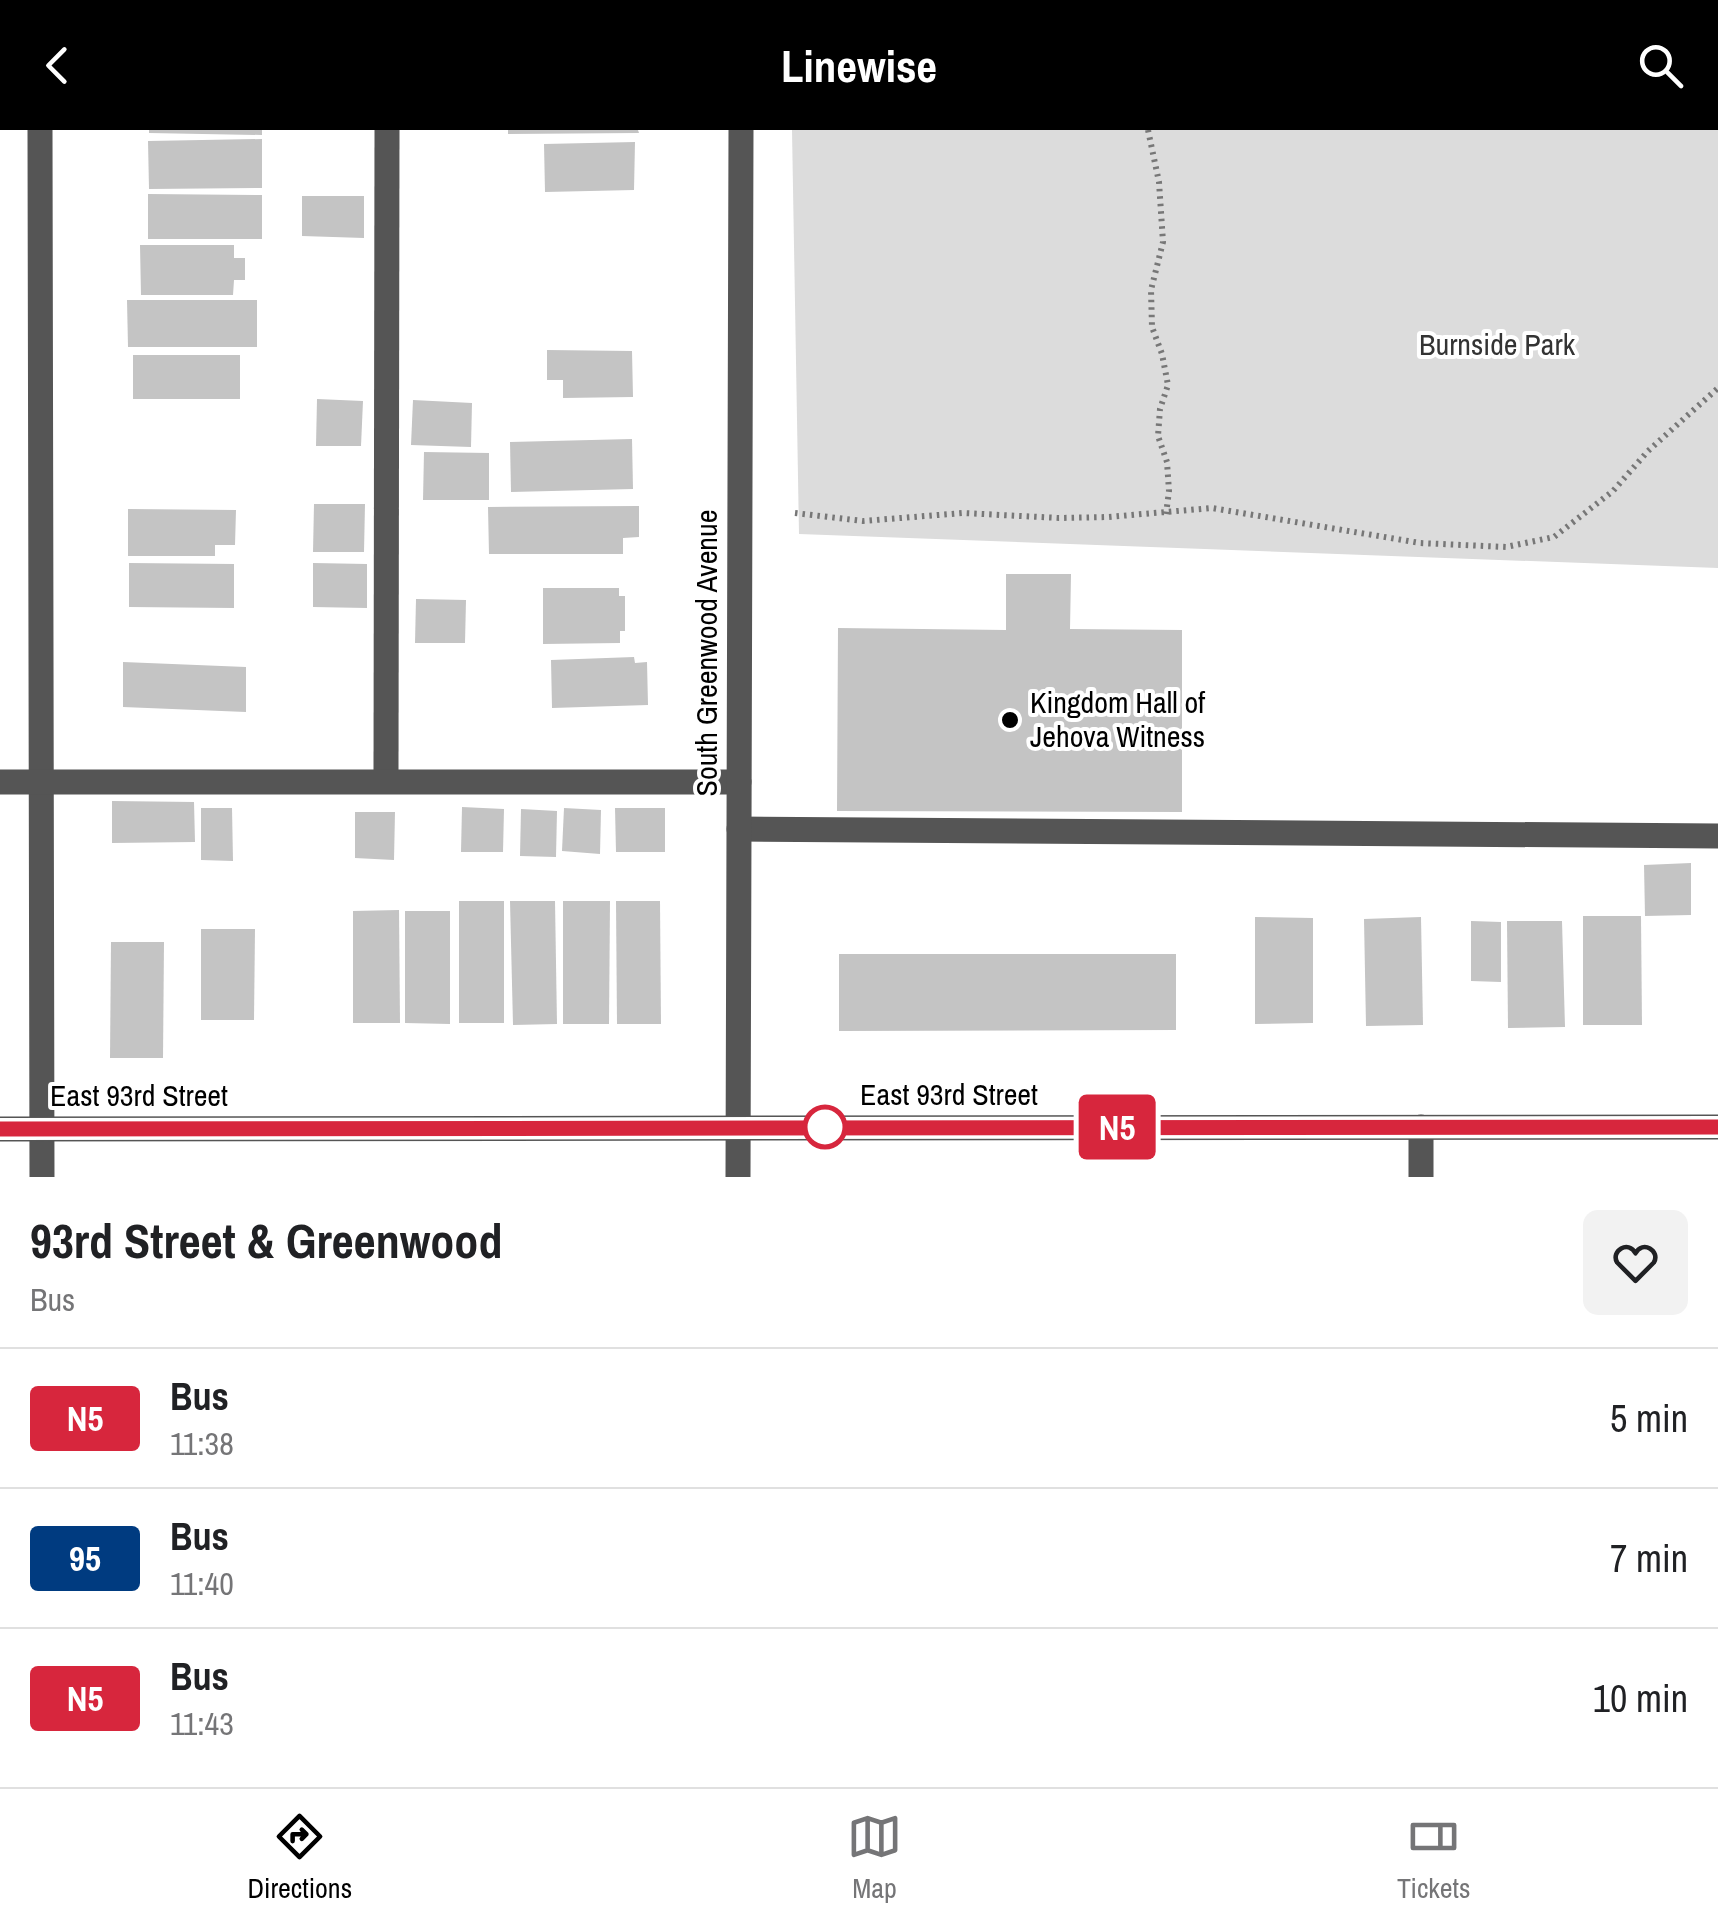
<!DOCTYPE html>
<html lang="en">
<head>
<meta charset="utf-8">
<style>
  body { margin:0; font-family:"Archivo Narrow",sans-serif; background:#f2f2f2; color:#202124; height:100vh; display:flex; flex-direction:column; font-size:38px; white-space:nowrap }
  * { box-sizing:border-box; margin:0 }
  p { font-size:32px; color:#757577 }
  .icon { flex:none; width:55px; height:55px; fill:none; stroke:currentColor; stroke-width:2; stroke-linecap:round; stroke-linejoin:round }
  .map { position:relative; height:1047px; overflow:hidden }
  .drawer { display:flex; flex-direction:column; background:#fff; flex:1 }
  .drawer>* { flex:none }
  .badge { padding:0 20px; border-radius:8px; font-size:35px; line-height:65px }
  .map>.badge { position:absolute; translate:-50% -50%; box-shadow:0 0 0 5px #fff }
  .round { display:grid; place-items:center; flex:none; width:105px; height:105px; border-radius:15px; background:#f2f2f2 }
  .head { display:flex; align-items:center; justify-content:space-between; height:170px; padding:0 30px }
  h1 { font-size:48px; font-weight:800; line-height:75px }
  ul { padding:0; list-style:none }
  li { display:flex; align-items:center; gap:30px; height:140px; padding:0 30px; border-top:2px solid #e0e0e0 }
  li div { flex:1 }
  li b { display:block; font-size:38px }
  li em { font-style:normal }
  li .badge { min-width:110px; font-weight:700; text-align:center }
  header { display:flex; justify-content:space-between; align-items:center; height:130px; padding:0 30px; background:#000; color:#fff; font-size:45px; font-weight:800 }
  .dock { display:flex; justify-content:space-around; align-items:center; height:140px; border-top:2px solid #e0e0e0; background:#fff; font-size:28px; color:#757577 }
  .dock a { display:grid; justify-items:center; gap:5px }
  .dock .active { color:#000 }
  .map>svg:first-child { display:block }
  .green { fill:#dcdcdc }
  .building { fill:#c4c4c4 }
  .lines { fill:none; stroke-linecap:round; stroke-linejoin:round }
  .path { stroke:#777; stroke-width:6; stroke-dasharray:2.5 5; stroke-linecap:butt }
  .minor { stroke:#555; stroke-width:25 }
  .line-casing { stroke:#fff; stroke-width:22 }
  .line { stroke:#d7263d; stroke-width:15 }
  .poi-dot { fill:#000; stroke:#fff; stroke-width:4 }
  .stop-dot { fill:#fff; stroke:#d7263d; stroke-width:5 }
  .labels { text-anchor:middle; stroke-width:8; stroke-linejoin:round; paint-order:stroke }
  .park-label { font-size:30px; fill:#333; stroke:#fff }
  .street-label { font-size:30px; fill:#000; stroke:#fff }
  .poi-label { font-size:30px; fill:#000; stroke:#fff; text-anchor:start }
</style>
</head>
<body>
<header><svg class="icon" aria-label="back" viewBox="0 0 24 24"><path d="M15 5l-7 7 7 7"/></svg>Linewise<svg class="icon" aria-label="search" viewBox="0 0 24 24"><circle cx="10" cy="10" r="6"/><path d="M15 15l6 6"/></svg></header>
<div class="map">
<svg width="1718" height="1047" viewBox="0 0 1718 1047">
  <rect width="100%" height="100%" fill="#fff"/>
  <path class="green" d="M792,0h926v438l-919,-34z"/>
  <g class="building">
    <path d="M149,0h113v5l-113,-2z"/>
    <path d="M508,0h130l1,3 -131,1z"/>
    <path d="M262,9v49l-113,1 -1,-48z"/>
    <path d="M635,12l-1,48 -89,2 -1,-48z"/>
    <path d="M148,64l114,1v44h-114z"/>
    <path d="M302,66h62v42l-62,-2z"/>
    <path d="M140,115h94v13h11v22h-11l-1,15h-92z"/>
    <path d="M127,170h130v47h-129z"/>
    <path d="M547,220l85,1 1,46 -70,1v-18h-16z"/>
    <rect x="133" y="225" width="107" height="44"/>
    <path d="M317,269l46,2 -2,45h-45z"/>
    <path d="M413,270l59,3 -1,44 -60,-2z"/>
    <path d="M632,309l1,50 -122,3 -1,-50z"/>
    <path d="M424,322l65,1v47h-66z"/>
    <path d="M314,374h51l-1,48h-51z"/>
    <path d="M639,376v31l-16,1v16h-134l-1,-47z"/>
    <path d="M128,379l108,1 -1,35h-20v11h-87z"/>
    <path d="M129,433l105,1v44l-105,-1z"/>
    <path d="M313,433l54,1v44l-54,-1z"/>
    <path d="M1006,444h65l-1,55 112,1v182l-345,-1 1,-183 168,2z"/>
    <path d="M543,458h76v8h6v35h-5v12l-77,1z"/>
    <path d="M416,469l50,1 -1,43h-50z"/>
    <path d="M634,527l1,6 12,-1 1,43 -96,3 -1,-48z"/>
    <path d="M123,532l123,5v45l-123,-5z"/>
    <path d="M112,671l82,1 1,40 -83,1z"/>
    <path d="M462,677l42,2 -1,43h-42z"/>
    <path d="M201,678h31l1,53 -32,-1z"/>
    <path d="M564,678l37,2 -1,44 -38,-3z"/>
    <path d="M615,678h50v44h-49z"/>
    <path d="M521,679l36,2 -1,46 -36,-1z"/>
    <path d="M355,682h40l-1,48 -39,-2z"/>
    <path d="M1691,733v52l-46,1 -1,-51z"/>
    <rect x="459" y="771" width="45" height="122"/>
    <path d="M510,771h45l2,123 -44,1z"/>
    <path d="M563,771h47l-1,123h-46z"/>
    <path d="M616,771h44l1,123h-44z"/>
    <path d="M399,780l1,113h-47v-112z"/>
    <path d="M405,781h45v113l-45,-1z"/>
    <path d="M1583,786h58l1,109h-59z"/>
    <path d="M1255,787l58,1v105l-58,1z"/>
    <path d="M1421,787l2,108 -57,1 -2,-107z"/>
    <path d="M1471,791l30,1v60l-30,-1z"/>
    <path d="M1507,791h55l3,106 -57,1z"/>
    <path d="M201,799h54l-1,91h-53z"/>
    <path d="M111,812h53l-1,116h-53z"/>
    <path d="M839,824h337v76l-337,1z"/>
  </g>
  <g class="lines">
    <g class="path">
      <path d="M1148,0l11,52 4,60 -12,48 1,37 10,27 6,31 -8,24 -2,27 9,26 2,29 -3,23"/>
      <path d="M795,383l68,8 100,-8 96,5 49,-1 104,-9 208,35 86,4 48,-10 59,-46 35,-40 70,-63"/>
    </g>
    <g class="minor">
      <path d="M40,0l2,1047"/>
      <path d="M386,651l1,-651"/>
      <path d="M0,652h739"/>
      <path d="M739,699l979,7"/>
      <path d="M1421,997v50"/>
      <path d="M0,999l1718,-2"/>
      <path d="M738,1047l3,-1047"/>
    </g>
  </g>
  <g class="lines">
    <defs>
      <path id="line" d="M0,999l1718,-2"/>
    </defs>
    <use href="#line" class="line-casing"/>
    <use href="#line" class="line"/>
  </g>
  <circle class="poi-dot" cx="1010" cy="590" r="10"/>
  <circle class="stop-dot" cx="825" cy="997" r="20"/>
  <g class="labels">
    <g class="park-label">
      <text x="1497" y="225">Burnside Park</text>
    </g>
    <g class="street-label">
      <text transform="translate(707 523) rotate(-90)" y="10">South Greenwood Avenue</text>
      <text x="949" y="975">East 93rd Street</text>
      <text x="139" y="976">East 93rd Street</text>
    </g>
    <g class="poi-label">
      <text x="1030" y="583">Kingdom Hall of<tspan x="1030" dy="34">Jehova Witness</tspan></text>
    </g>
  </g>
</svg>
<b class="badge" style="left:1117px;top:997px;background:#d7263d;color:#fff">N5</b>
</div>
<section class="drawer">
<div class="head"><div><h1>93rd Street &amp; Greenwood</h1><p>Bus</p></div><a class="round"><svg class="icon" aria-label="heart" viewBox="0 0 24 24"><path d="M12 20l-8-8c-3-5 5-10 8-4 3-6 11-1 8 4z"/></svg></a></div>
<ul>
<li><span class="badge" style="background:#d7263d;color:#fff">N5</span><div><b>Bus</b><p>11:38</p></div><em>5 min</em></li>
<li><span class="badge" style="background:#003b80;color:#fff">95</span><div><b>Bus</b><p>11:40</p></div><em>7 min</em></li>
<li><span class="badge" style="background:#d7263d;color:#fff">N5</span><div><b>Bus</b><p>11:43</p></div><em>10 min</em></li>
</ul>
</section>
<nav class="dock">
<a class="active"><svg class="icon" aria-label="directions" viewBox="0 0 24 24"><path d="M12 3l9 9-9 9-9-9zM9 14v-3h6M13 9l2 2-2 2"/></svg>Directions</a>
<a><svg class="icon" aria-label="map" viewBox="0 0 24 24"><path d="M3 6l6-2 6 2 6-2v14l-6 2-6-2-6 2zM9 4v14M15 6v14"/></svg>Map</a>
<a><svg class="icon" aria-label="tickets" viewBox="0 0 24 24"><path d="M3 7h18v10H3zM15 7v10"/></svg>Tickets</a>
</nav>
</body>
</html>
